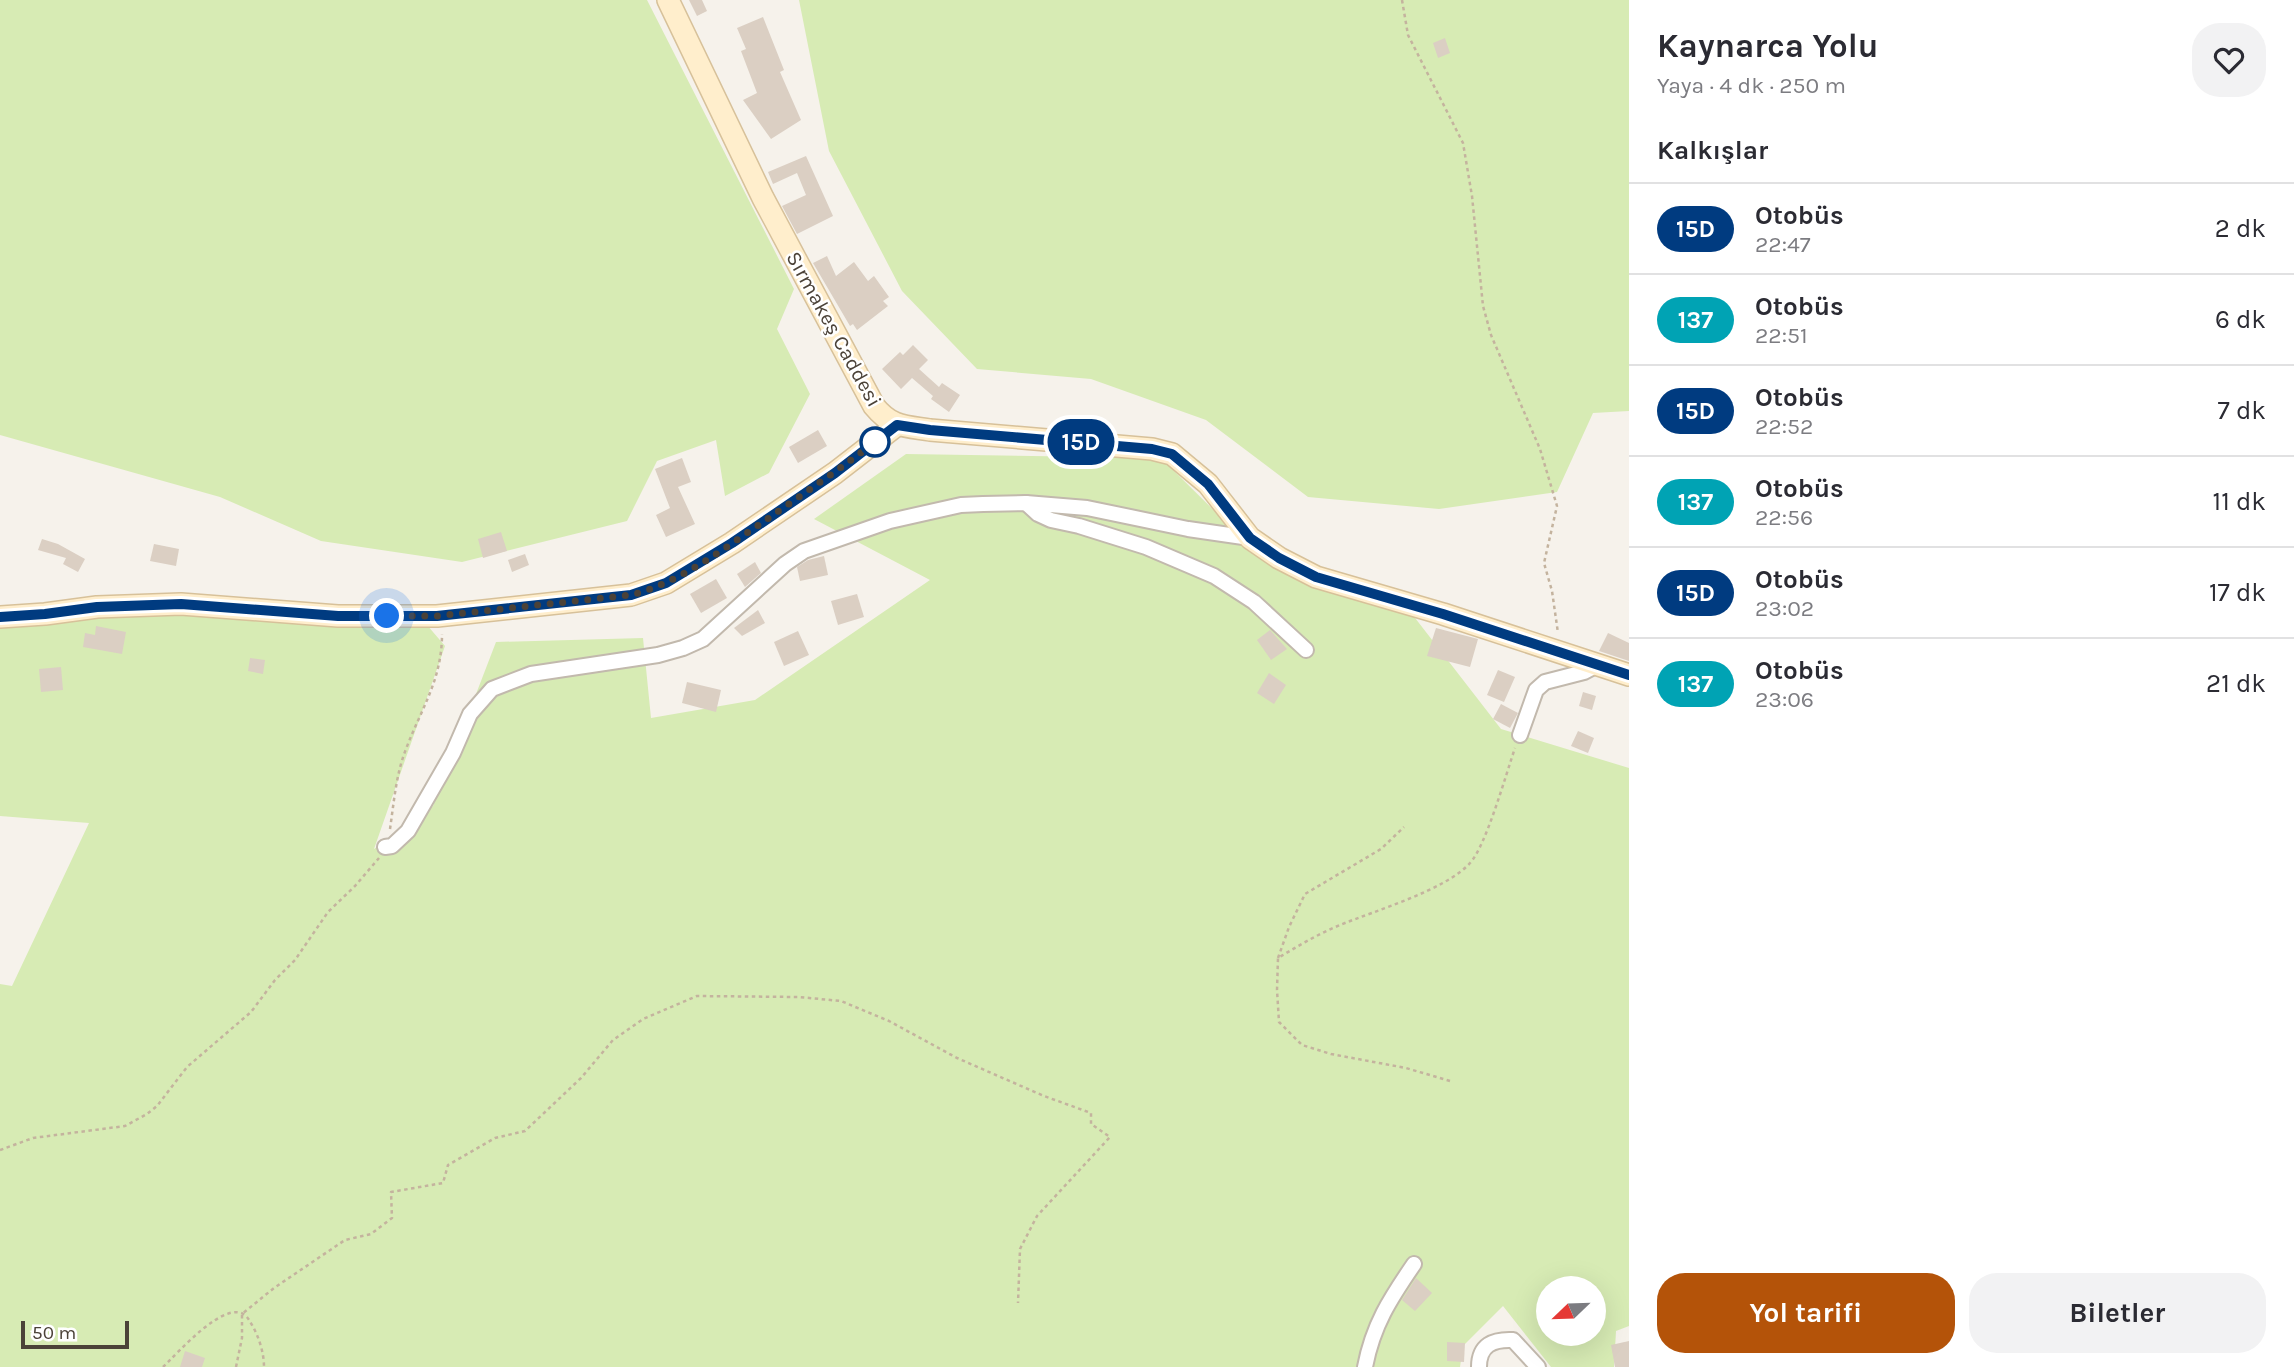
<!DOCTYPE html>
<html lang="tr">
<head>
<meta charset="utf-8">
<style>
  body { margin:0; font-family:Karla,sans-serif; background:#f2f2f3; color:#2b2b33; height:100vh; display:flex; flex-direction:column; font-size:26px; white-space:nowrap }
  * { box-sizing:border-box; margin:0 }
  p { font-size:23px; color:#7c7c81 }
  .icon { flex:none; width:38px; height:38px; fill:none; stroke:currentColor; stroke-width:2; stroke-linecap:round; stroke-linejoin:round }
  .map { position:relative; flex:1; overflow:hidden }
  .drawer { display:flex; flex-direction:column; background:#fff; width:665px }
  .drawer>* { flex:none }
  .badge { padding:0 14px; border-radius:23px; font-size:24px; line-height:46px }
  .needle { width:46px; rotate:247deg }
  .tools { position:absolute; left:1536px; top:1276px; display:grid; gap:14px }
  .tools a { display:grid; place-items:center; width:70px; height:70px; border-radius:50%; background:#fff; box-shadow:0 7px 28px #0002; font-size:35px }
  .scale { position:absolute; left:21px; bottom:18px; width:108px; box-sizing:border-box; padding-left:7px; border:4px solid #4b4238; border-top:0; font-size:19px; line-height:24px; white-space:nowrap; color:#4b4238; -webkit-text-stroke:5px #fff; paint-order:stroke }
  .you { position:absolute; width:35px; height:35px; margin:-18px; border:5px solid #fff; border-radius:50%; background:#1a73e8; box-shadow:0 0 0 10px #1a73e833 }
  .map>.badge { position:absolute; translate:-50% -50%; box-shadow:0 0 0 4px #fff }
  h2 { padding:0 28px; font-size:26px; line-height:63px }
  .round { display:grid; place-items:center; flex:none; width:74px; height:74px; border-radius:28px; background:#f2f2f3 }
  .head { display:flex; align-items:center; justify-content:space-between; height:119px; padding:0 28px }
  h1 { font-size:33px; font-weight:700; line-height:52px }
  .primary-button { display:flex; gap:14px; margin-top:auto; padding:14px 28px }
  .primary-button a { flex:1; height:80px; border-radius:28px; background:#b45309; color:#fff; font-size:28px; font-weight:700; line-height:80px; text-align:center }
  .primary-button a+a { background:#f2f2f3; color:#2b2b33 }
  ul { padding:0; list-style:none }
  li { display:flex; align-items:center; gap:21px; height:91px; padding:0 28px; border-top:2px solid #e1e1e2 }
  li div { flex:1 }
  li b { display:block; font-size:26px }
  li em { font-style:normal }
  li .badge { min-width:77px; font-weight:700; text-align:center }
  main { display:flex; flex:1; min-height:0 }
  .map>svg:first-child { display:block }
  .green { fill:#d7ebb4; fill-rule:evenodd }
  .building { fill:#dbcfc3 }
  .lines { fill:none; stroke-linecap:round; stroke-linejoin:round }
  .street-casing { stroke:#c2b9ad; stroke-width:18 }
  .secondary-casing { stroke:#d7c19a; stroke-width:24 }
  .path { stroke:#c4b39e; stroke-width:2.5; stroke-dasharray:3.5 3.5; stroke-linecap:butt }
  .street { stroke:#fff; stroke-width:14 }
  .secondary { stroke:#fec; stroke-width:21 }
  .line-casing { stroke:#fff; stroke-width:16 }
  .line { stroke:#003b80; stroke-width:10 }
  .walk { stroke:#4b4238; stroke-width:7; stroke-dasharray:0 12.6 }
  .stop-dot { fill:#fff; stroke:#003b80; stroke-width:3.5 }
  .labels { text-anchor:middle; stroke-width:5; stroke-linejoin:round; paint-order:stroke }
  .street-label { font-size:21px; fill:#4b4238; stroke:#fff }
</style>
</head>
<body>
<main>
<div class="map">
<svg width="1629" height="1367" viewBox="0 0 1629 1367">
  <rect width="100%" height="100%" fill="#f6f2eb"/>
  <g class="green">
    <path d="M0,0h647l147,289 -17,40 33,65 -41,79 -44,23 -9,-56 -59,21 -30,60 -165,41 -141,-21 -101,-44 -220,-62z"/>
    <path d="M799,0h830v411l-36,2 -36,79 -118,17 -131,-12 -102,-77 -115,-41 -114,-10 -75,-78 -73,-140z"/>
    <path d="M906,454l255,4 107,106 144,50 89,115 128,39v558l-13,5 -2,36h-63l-48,-61 -40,40 -3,21h-1460v-383l12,2 77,-163 -89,-7v-191l79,-10 116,-4 232,14 18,21 -71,203 59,-43 63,-164 147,-4 8,80 104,-18 175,-120 -116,-61zM1549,1288h45v46h-45z"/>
  </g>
  <g class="building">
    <path d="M689,0h13l5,11 -10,5z"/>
    <path d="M763,17l21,53 -4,2 21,48 -30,19 -28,-39 14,-7 -16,-42 5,-2 -9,-21z"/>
    <path d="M1445,38l5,15 -12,5 -5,-15z"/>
    <path d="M806,156l27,60 -36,18 -15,-28 24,-11 -9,-22 -24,11 -5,-12z"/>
    <path d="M827,256l9,20 18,-14 14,19 6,-5 15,21 -6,4 5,5 -31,24 -4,-6 -3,2 -37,-63z"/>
    <path d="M913,345l15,15 -9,9 20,18 3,-4 18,12 -11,17 -18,-13 2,-3 -21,-18 -11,11 -19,-20 18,-17 3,3z"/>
    <path d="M818,430l9,16 -29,17 -9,-16z"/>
    <path d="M682,458l9,24 -13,5 17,37 -29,13 -10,-22 14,-7 -15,-39z"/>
    <path d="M501,532l6,19 -24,7 -5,-19z"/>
    <path d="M42,539l16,5 27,15 -7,13 -15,-8 3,-6 -28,-8z"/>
    <path d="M154,544l25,5 -3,17 -26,-5z"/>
    <path d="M525,554l4,11 -17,7 -4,-12z"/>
    <path d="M824,556l4,19 -28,6 -3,-14 11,-7z"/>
    <path d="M755,562l6,11 -16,14 -8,-13z"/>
    <path d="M716,579l11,19 -26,15 -11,-19z"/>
    <path d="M857,594l7,23 -26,8 -7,-24z"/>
    <path d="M758,610l7,13 -23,13 -8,-8z"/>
    <path d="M96,626l30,6 -4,22 -39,-7 2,-14 10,2z"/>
    <path d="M1436,628l42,11 -8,28 -43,-11z"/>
    <path d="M1270,630l17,19 -16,11 -14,-20z"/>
    <path d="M798,631l11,24 -25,11 -10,-24z"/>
    <path d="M1608,633l21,10v18l-30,-10z"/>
    <path d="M250,658l15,2 -2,14 -15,-3z"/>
    <path d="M61,667l2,23 -22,2 -2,-23z"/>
    <path d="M1498,670l17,7 -11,25 -17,-7z"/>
    <path d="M1269,673l17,12 -12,19 -17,-11z"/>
    <path d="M687,682l34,8 -5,22 -34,-9z"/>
    <path d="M1583,692l13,4 -4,14 -13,-4z"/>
    <path d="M1501,704l17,9 -8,15 -17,-9z"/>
    <path d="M1578,731l16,7 -6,15 -17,-7z"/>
    <path d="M1416,1278l16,15 -17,18 -13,-11z"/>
    <path d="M1629,1341v26h-14l-4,-22z"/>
    <path d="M1447,1342l18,1 -1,19 -17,-1z"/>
    <path d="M185,1351l20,7 -3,9h-22z"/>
  </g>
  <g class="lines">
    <defs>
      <g id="street">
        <path d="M1026,503l12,11 13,6 28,6 67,21 68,29 40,26 52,48"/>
        <path d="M1520,735l16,-45 9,-8 39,-10 15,-8"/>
        <path d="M385,847l7,-1 16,-15 45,-78 17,-39 22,-25 39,-15 127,-19 25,-7 20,-9 82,-75 19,-13 86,-30 71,-16 22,-1 43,-1 61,5 101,21 62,9"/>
        <path d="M1365,1367c8,-42 25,-68 49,-103"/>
        <path d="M1479,1367c0,-22 14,-28 34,-27l25,27"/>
      </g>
      <g id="secondary">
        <path d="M668,0l95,198 111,208c17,21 30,20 56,24l222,19 20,5 36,30 42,54 29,20 37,19 127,37 186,61"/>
        <path d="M0,617l45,-3 52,-7 84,-3 157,12h99l194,-21 35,-12 66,-40 103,-70 62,-48"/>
      </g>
    </defs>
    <use href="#street" class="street-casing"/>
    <use href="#secondary" class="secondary-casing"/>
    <g class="path">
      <path d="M1402,0l6,35 55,108 9,53 11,110 8,29 49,114 17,57 -13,57 8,28 6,42"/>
      <path d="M390,829c4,-27 6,-55 16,-80 15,-40 36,-69 36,-115"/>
      <path d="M1278,958l11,-31 16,-33 76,-45 23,-22"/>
      <path d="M1450,1081l-44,-13 -75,-14 -29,-9 -23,-23 -2,-32 1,-32c20,-12 40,-24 62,-33 34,-14 106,-35 130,-62 16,-17 36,-89 45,-115"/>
      <path d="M0,1150l33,-12 92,-12 22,-12 10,-8 30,-39 64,-55 24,-32 20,-20 33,-48 27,-26 24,-28"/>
      <path d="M163,1367c14,-13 63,-70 83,-51 3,3 4,6 6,9 7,12 12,28 12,42"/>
      <path d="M236,1367l6,-29v-24l32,-26 71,-48 26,-6 21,-16 -1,-26 52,-9 5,-18 47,-27 30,-7 56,-53 32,-38 30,-21 54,-23 102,1 42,4 48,20 68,37 87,38 47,17v11l19,13 -73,79 -17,33 -2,54"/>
    </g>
    <use href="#street" class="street"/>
    <use href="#secondary" class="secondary"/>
  </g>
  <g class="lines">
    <defs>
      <path id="line" d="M0,617l45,-3 52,-7 84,-3 157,12h99l194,-21 35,-12 66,-40 103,-70 62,-48 33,5 222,19 20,5 36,30 42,54 29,20 37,19 127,37 186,61"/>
    </defs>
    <use href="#line" class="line-casing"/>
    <use href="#line" class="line"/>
    <path class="walk" d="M387,616h50l194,-21c48,-12 91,-45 132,-73 37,-26 80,-55 112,-80"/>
  </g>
  <circle class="stop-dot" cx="875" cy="442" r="14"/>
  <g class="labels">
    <g class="street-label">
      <text transform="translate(834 329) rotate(61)" y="7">Sırmakeş Caddesi</text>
    </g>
  </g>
</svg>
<div class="tools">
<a><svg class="needle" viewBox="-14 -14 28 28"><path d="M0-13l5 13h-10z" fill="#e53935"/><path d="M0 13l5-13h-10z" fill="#7c7c81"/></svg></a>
</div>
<div class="scale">50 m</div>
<div class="you" style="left:387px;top:616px"></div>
<b class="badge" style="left:1081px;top:442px;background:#003b80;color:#fff">15D</b>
</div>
<section class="drawer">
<div class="head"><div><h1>Kaynarca Yolu</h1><p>Yaya · 4 dk · 250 m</p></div><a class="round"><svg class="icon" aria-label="heart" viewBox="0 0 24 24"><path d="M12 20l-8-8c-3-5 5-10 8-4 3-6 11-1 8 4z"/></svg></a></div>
<h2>Kalkışlar</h2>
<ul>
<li><span class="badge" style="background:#003b80;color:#fff">15D</span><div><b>Otobüs</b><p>22:47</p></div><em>2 dk</em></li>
<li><span class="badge" style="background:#00a3b4;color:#fff">137</span><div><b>Otobüs</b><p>22:51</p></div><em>6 dk</em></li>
<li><span class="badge" style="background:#003b80;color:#fff">15D</span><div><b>Otobüs</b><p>22:52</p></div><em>7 dk</em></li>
<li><span class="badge" style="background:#00a3b4;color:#fff">137</span><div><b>Otobüs</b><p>22:56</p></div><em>11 dk</em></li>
<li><span class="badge" style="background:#003b80;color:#fff">15D</span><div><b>Otobüs</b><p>23:02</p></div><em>17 dk</em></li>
<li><span class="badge" style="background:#00a3b4;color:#fff">137</span><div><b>Otobüs</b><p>23:06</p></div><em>21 dk</em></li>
</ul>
<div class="primary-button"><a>Yol tarifi</a><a>Biletler</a></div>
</section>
</main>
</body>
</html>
